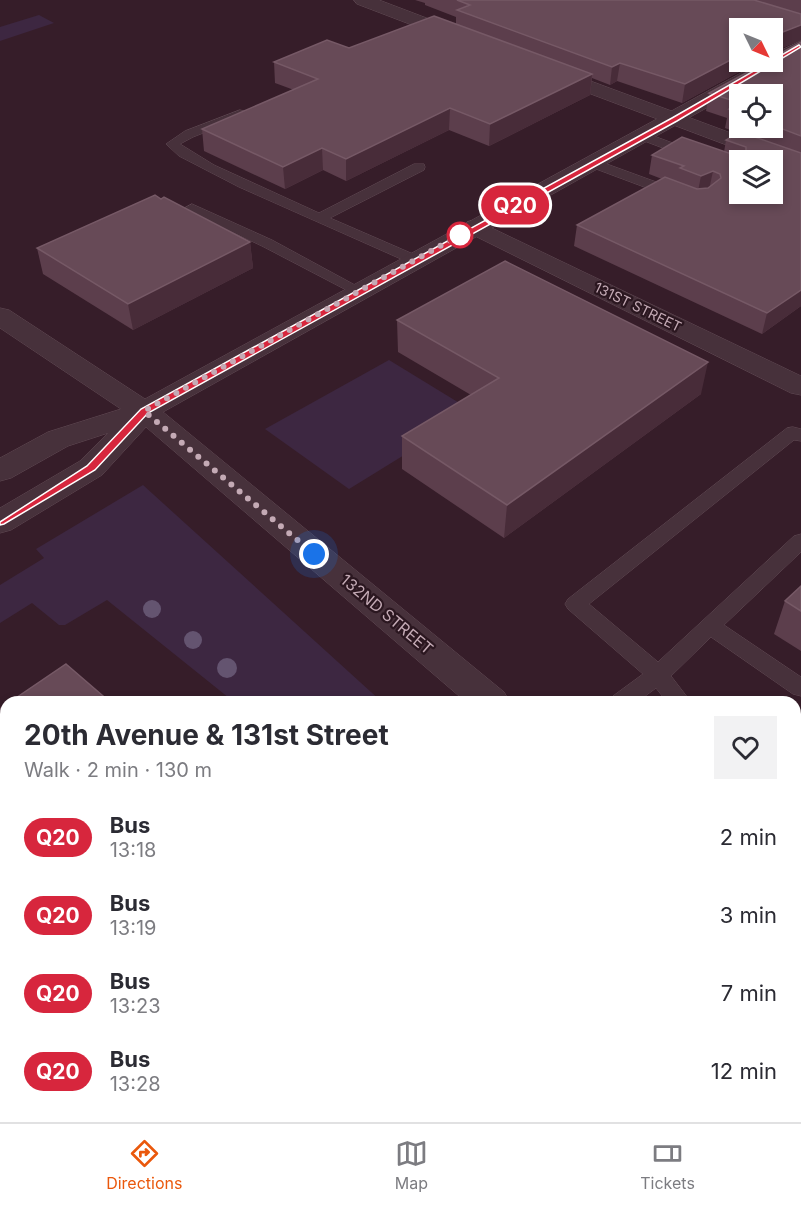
<!DOCTYPE html>
<html lang="en">
<head>
<meta charset="utf-8">
<style>
  body { margin:0; font-family:Inter,sans-serif; background:#f2f2f3; color:#2b2b33; height:100vh; display:flex; flex-direction:column; font-size:22px; white-space:nowrap }
  * { box-sizing:border-box; margin:0 }
  p { font-size:20px; color:#7c7c81 }
  .icon { flex:none; width:33px; height:33px; fill:none; stroke:currentColor; stroke-width:2; stroke-linecap:round; stroke-linejoin:round }
  .map { position:relative; flex:1; overflow:hidden }
  .drawer { position:absolute; left:0px; top:696px; width:801px; height:426px; display:flex; flex-direction:column; background:#fff; border-radius:18px 18px 0 0; box-shadow:0 3px 9px #0003 }
  .drawer>* { flex:none }
  .badge { padding:0 12px; border-radius:20px; font-size:21px; line-height:39px }
  .needle { width:39px; rotate:133deg }
  .fabs { position:absolute; left:729px; top:18px; display:grid; gap:12px }
  .fabs a { display:grid; place-items:center; width:54px; height:54px; border-radius:0px; background:#fff; box-shadow:0 3px 9px #0003; font-size:30px }
  .you { position:absolute; width:30px; height:30px; margin:-15px; border:4px solid #fff; border-radius:50%; background:#1a73e8; box-shadow:0 0 0 9px #1a73e833 }
  .map>.badge { position:absolute; translate:-50% -50%; box-shadow:0 0 0 3px #fff }
  .round { display:grid; place-items:center; flex:none; width:63px; height:63px; border-radius:0px; background:#f2f2f3 }
  .head { display:flex; align-items:center; justify-content:space-between; height:102px; padding:0 24px }
  h1 { font-size:28px; font-weight:700; line-height:45px }
  ul { padding:0; list-style:none }
  li { display:flex; align-items:center; gap:18px; height:78px; padding:0 24px }
  li div { flex:1 }
  li b { display:block; font-size:22px }
  li em { font-style:normal }
  li .badge { min-width:66px; font-weight:700; text-align:center }
  .tab-bar { display:flex; justify-content:space-around; align-items:center; height:84px; border-top:2px solid #e1e1e2; background:#fff; font-size:16px; color:#7c7c81 }
  .tab-bar a { display:grid; justify-items:center; gap:3px }
  .tab-bar .current { color:#ea580c }
  .map>svg:first-child { display:block }
  .green { fill:#3d2741 }
  .lines { fill:none; stroke-linecap:round; stroke-linejoin:round }
  .service-casing { stroke:#624b55; stroke-width:1 }
  .minor-casing { stroke:#624b55; stroke-width:1 }
  .tertiary-casing { stroke:#624b55; stroke-width:1 }
  .service { fill:#47313b; fill-rule:evenodd }
  .minor { fill:#47313b; fill-rule:evenodd }
  .tertiary { fill:#47313b; fill-rule:evenodd }
  .tree { fill:#645470 }
  .wall { fill:#5c3e4c; fill-rule:evenodd }
  .shaded-wall { fill:#482c39 }
  .building { fill:#674a57; stroke:#765966; stroke-width:1.5; fill-rule:evenodd }
  .line { fill:#d7263d; stroke:#fff; stroke-width:1.5 }
  .walk { stroke:#c4aab5; stroke-width:6; stroke-dasharray:0 10.8 }
  .stop-dot { fill:#fff; stroke:#d7263d; stroke-width:3 }
  .labels { text-anchor:middle; stroke-width:4.5; stroke-linejoin:round; paint-order:stroke }
  .far-street-label { font-size:14px; fill:#c4aab5; stroke:#2b1720 }
  .street-label { font-size:16px; fill:#c4aab5; stroke:#2b1720 }
</style>
</head>
<body>
<div class="map">
<svg width="801" height="1122" viewBox="0 0 801 1122">
  <rect width="100%" height="100%" fill="#361d29"/>
  <g class="green">
    <path d="M39,15l15,8 -54,18v-14z"/>
    <path d="M389,360l85,52 -125,77 -84,-60z"/>
    <path d="M143,485l239,217h-148l-127,-102 -42,25h-6l-27,-22 -32,20v-38l44,-27 -8,-9z"/>
  </g>
  <g class="lines">
    <defs>
      <g id="service">
        <path d="M240,110l4,1v6l-51,20 -13,7 34,21 105,48 95,-49h10l1,3 -1,3 -94,48 90,39 2,3 -2,3h-10l-171,-76 -60,-31 -13,-12 19,-13z"/>
        <path d="M643,132l97,36v9l-101,-38 -2,-3 2,-3z"/>
        <path d="M593,159l88,32 2,3 -7,4 -5,-1 -83,-31 -1,-3 1,-3z"/>
        <path d="M192,204l80,36 94,51 -7,4 -5,-1 -92,-48 -75,-35 -2,-3z"/>
        <path d="M793,427l8,2v12l-7,-1 -205,164 69,58 136,-126 7,-2v18l-77,73 77,52v19l-8,-2 -82,-57 -40,39 20,26h-24l-11,-14 -19,14h-27l3,-6 30,-22 -75,-65 -3,-5 3,-5 219,-171z"/>
        <path d="M795,788l6,2v22l-6,-2z"/>
      </g>
      <g id="minor">
        <path d="M354,0h25l87,33 3,4 -3,4h-12l-97,-37z"/>
        <path d="M550,66l251,93v14l-258,-97 -3,-4 3,-4z"/>
        <path d="M475,220l326,156v19l-10,-2 -324,-161 -4,-5 4,-5z"/>
      </g>
      <g id="tertiary">
        <path d="M801,41v14l-638,357 341,280 6,10h-44l-320,-275 -44,48 -91,55 -11,3v-25l80,-47 28,-28 -40,13 -57,32 -11,3v-23l48,-26 73,-23 -121,-81v-20l9,2 136,89 616,-337h11v-7z"/>
        <path d="M795,936l6,2v45l-6,-2z"/>
      </g>
    </defs>
    <use href="#service" class="service-casing"/>
    <use href="#minor" class="minor-casing"/>
    <use href="#tertiary" class="tertiary-casing"/>
    <use href="#service" class="service"/>
    <use href="#minor" class="minor"/>
    <use href="#tertiary" class="tertiary"/>
  </g>
  <g class="tree">
    <circle cx="152" cy="609" r="9"/>
    <circle cx="193" cy="640" r="9"/>
    <circle cx="227" cy="668" r="10"/>
  </g>
  <g class="wall">
    <path d="M415,0h386v40l-29,12v-24l-32,34h17l-75,41 -65,-22 -7,4 -18,-7 -2,17 -101,51 -40,-16 -103,51 -23,-11 -38,19 -81,-38 -2,-22 92,-39 -19,-7 -1,-21 75,-14 107,-24v-7l-31,-12v-2z"/>
    <path d="M801,42v264l-39,28 -188,-88 3,-21 85,-46 -13,-5 3,-19 72,-3 2,-12 12,-7 -13,-5 2,-10 -21,-7 3,-18zM740,94h32v34h-32z"/>
    <path d="M250,242l3,26 -120,62 -90,-56 -6,-26z"/>
    <path d="M397,320l304,74 -197,144 -102,-69v-33l69,-41 -73,-43z"/>
    <path d="M801,586v65l-27,-17 11,-33z"/>
    <path d="M6,705v179l-6,-6v-169z"/>
  </g>
  <g class="shaded-wall">
    <path d="M801,25v15l-29,12 3,-17z"/>
    <path d="M740,55v7h17l-75,41 3,-19z"/>
    <path d="M620,63l-3,18 -7,4 2,-18z"/>
    <path d="M592,74l-2,21 -101,51 1,-22z"/>
    <path d="M450,108l-1,22 -103,51v-22z"/>
    <path d="M322,148l1,22 -38,19 -2,-22z"/>
    <path d="M713,171l-4,19 -12,6 4,-20z"/>
    <path d="M250,242l3,26 -120,62 -5,-26z"/>
    <path d="M801,290v16l-39,28 5,-21z"/>
    <path d="M708,362l-7,32 -197,144 3,-33z"/>
  </g>
  <g class="building">
    <path d="M457,0h297l47,14v11l-26,10 -1,7h-2v-14h-32v27l-55,29 -65,-21 -8,4 -155,-57 13,-5z"/>
    <path d="M434,16l158,58 -102,50 -40,-16 -104,51 -24,-11 -39,19 -81,-38 116,-50 -44,-17 53,-22 22,8z"/>
    <path d="M801,42v94l-29,-11v-31h-32v9l-31,-10 57,-31h6v-4z"/>
    <path d="M740,103v10l-11,-4z"/>
    <path d="M740,132l61,21v137l-34,23 -190,-88 88,-48 32,12 11,-1 13,-10 -1,-4 -7,-3 -12,5 -21,-8 4,-2 -32,-11 30,-18 64,22v-12l-20,-7zM740,160h32v34h-32z"/>
    <path d="M155,195l6,4 3,-2 86,45 -122,62 -91,-56z"/>
    <path d="M505,261l203,101 -201,143 -105,-69 97,-58 -102,-58z"/>
    <path d="M801,586v25l-16,-10z"/>
    <path d="M66,664l44,38h-100z"/>
    <path d="M6,705v164l-6,-6v-154z"/>
  </g>
  <path class="line" d="M799,45l2,2 -124,74 -529,292 -53,57 -91,54 -4,1v-3l87,-56 54,-57 531,-291z"/>
  <g class="lines">
    <path class="walk" d="M314,554l-170,-143 316,-176"/>
  </g>
  <circle class="stop-dot" cx="460" cy="235" r="12"/>
  <g class="labels">
    <g class="far-street-label">
      <text transform="translate(638 307) rotate(26)" y="5">131ST STREET</text>
    </g>
    <g class="street-label">
      <text transform="translate(387 614) rotate(40)" y="6">132ND STREET</text>
    </g>
  </g>
</svg>
<div class="fabs">
<a><svg class="needle" viewBox="-14 -14 28 28"><path d="M0-13l5 13h-10z" fill="#e53935"/><path d="M0 13l5-13h-10z" fill="#7c7c81"/></svg></a>
<a><svg class="icon" aria-label="locate" viewBox="0 0 24 24"><circle cx="12" cy="12" r="6"/><path d="M12 2v4M12 18v4M2 12h4M18 12h4"/></svg></a>
<a><svg class="icon" aria-label="layers" viewBox="0 0 24 24"><path d="M12 4l9 5-9 5-9-5zM3 14l9 5 9-5"/></svg></a>
</div>
<div class="you" style="left:314px;top:554px"></div>
<b class="badge" style="left:515px;top:205px;background:#d7263d;color:#fff">Q20</b>
<section class="drawer">
<div class="head"><div><h1>20th Avenue &amp; 131st Street</h1><p>Walk · 2 min · 130 m</p></div><a class="round"><svg class="icon" aria-label="heart" viewBox="0 0 24 24"><path d="M12 20l-8-8c-3-5 5-10 8-4 3-6 11-1 8 4z"/></svg></a></div>
<ul>
<li><span class="badge" style="background:#d7263d;color:#fff">Q20</span><div><b>Bus</b><p>13:18</p></div><em>2 min</em></li>
<li><span class="badge" style="background:#d7263d;color:#fff">Q20</span><div><b>Bus</b><p>13:19</p></div><em>3 min</em></li>
<li><span class="badge" style="background:#d7263d;color:#fff">Q20</span><div><b>Bus</b><p>13:23</p></div><em>7 min</em></li>
<li><span class="badge" style="background:#d7263d;color:#fff">Q20</span><div><b>Bus</b><p>13:28</p></div><em>12 min</em></li>
</ul>
</section>
</div>
<nav class="tab-bar">
<a class="current"><svg class="icon" aria-label="directions" viewBox="0 0 24 24"><path d="M12 3l9 9-9 9-9-9zM9 14v-3h6M13 9l2 2-2 2"/></svg>Directions</a>
<a><svg class="icon" aria-label="map" viewBox="0 0 24 24"><path d="M3 6l6-2 6 2 6-2v14l-6 2-6-2-6 2zM9 4v14M15 6v14"/></svg>Map</a>
<a><svg class="icon" aria-label="tickets" viewBox="0 0 24 24"><path d="M3 7h18v10H3zM15 7v10"/></svg>Tickets</a>
</nav>
</body>
</html>
